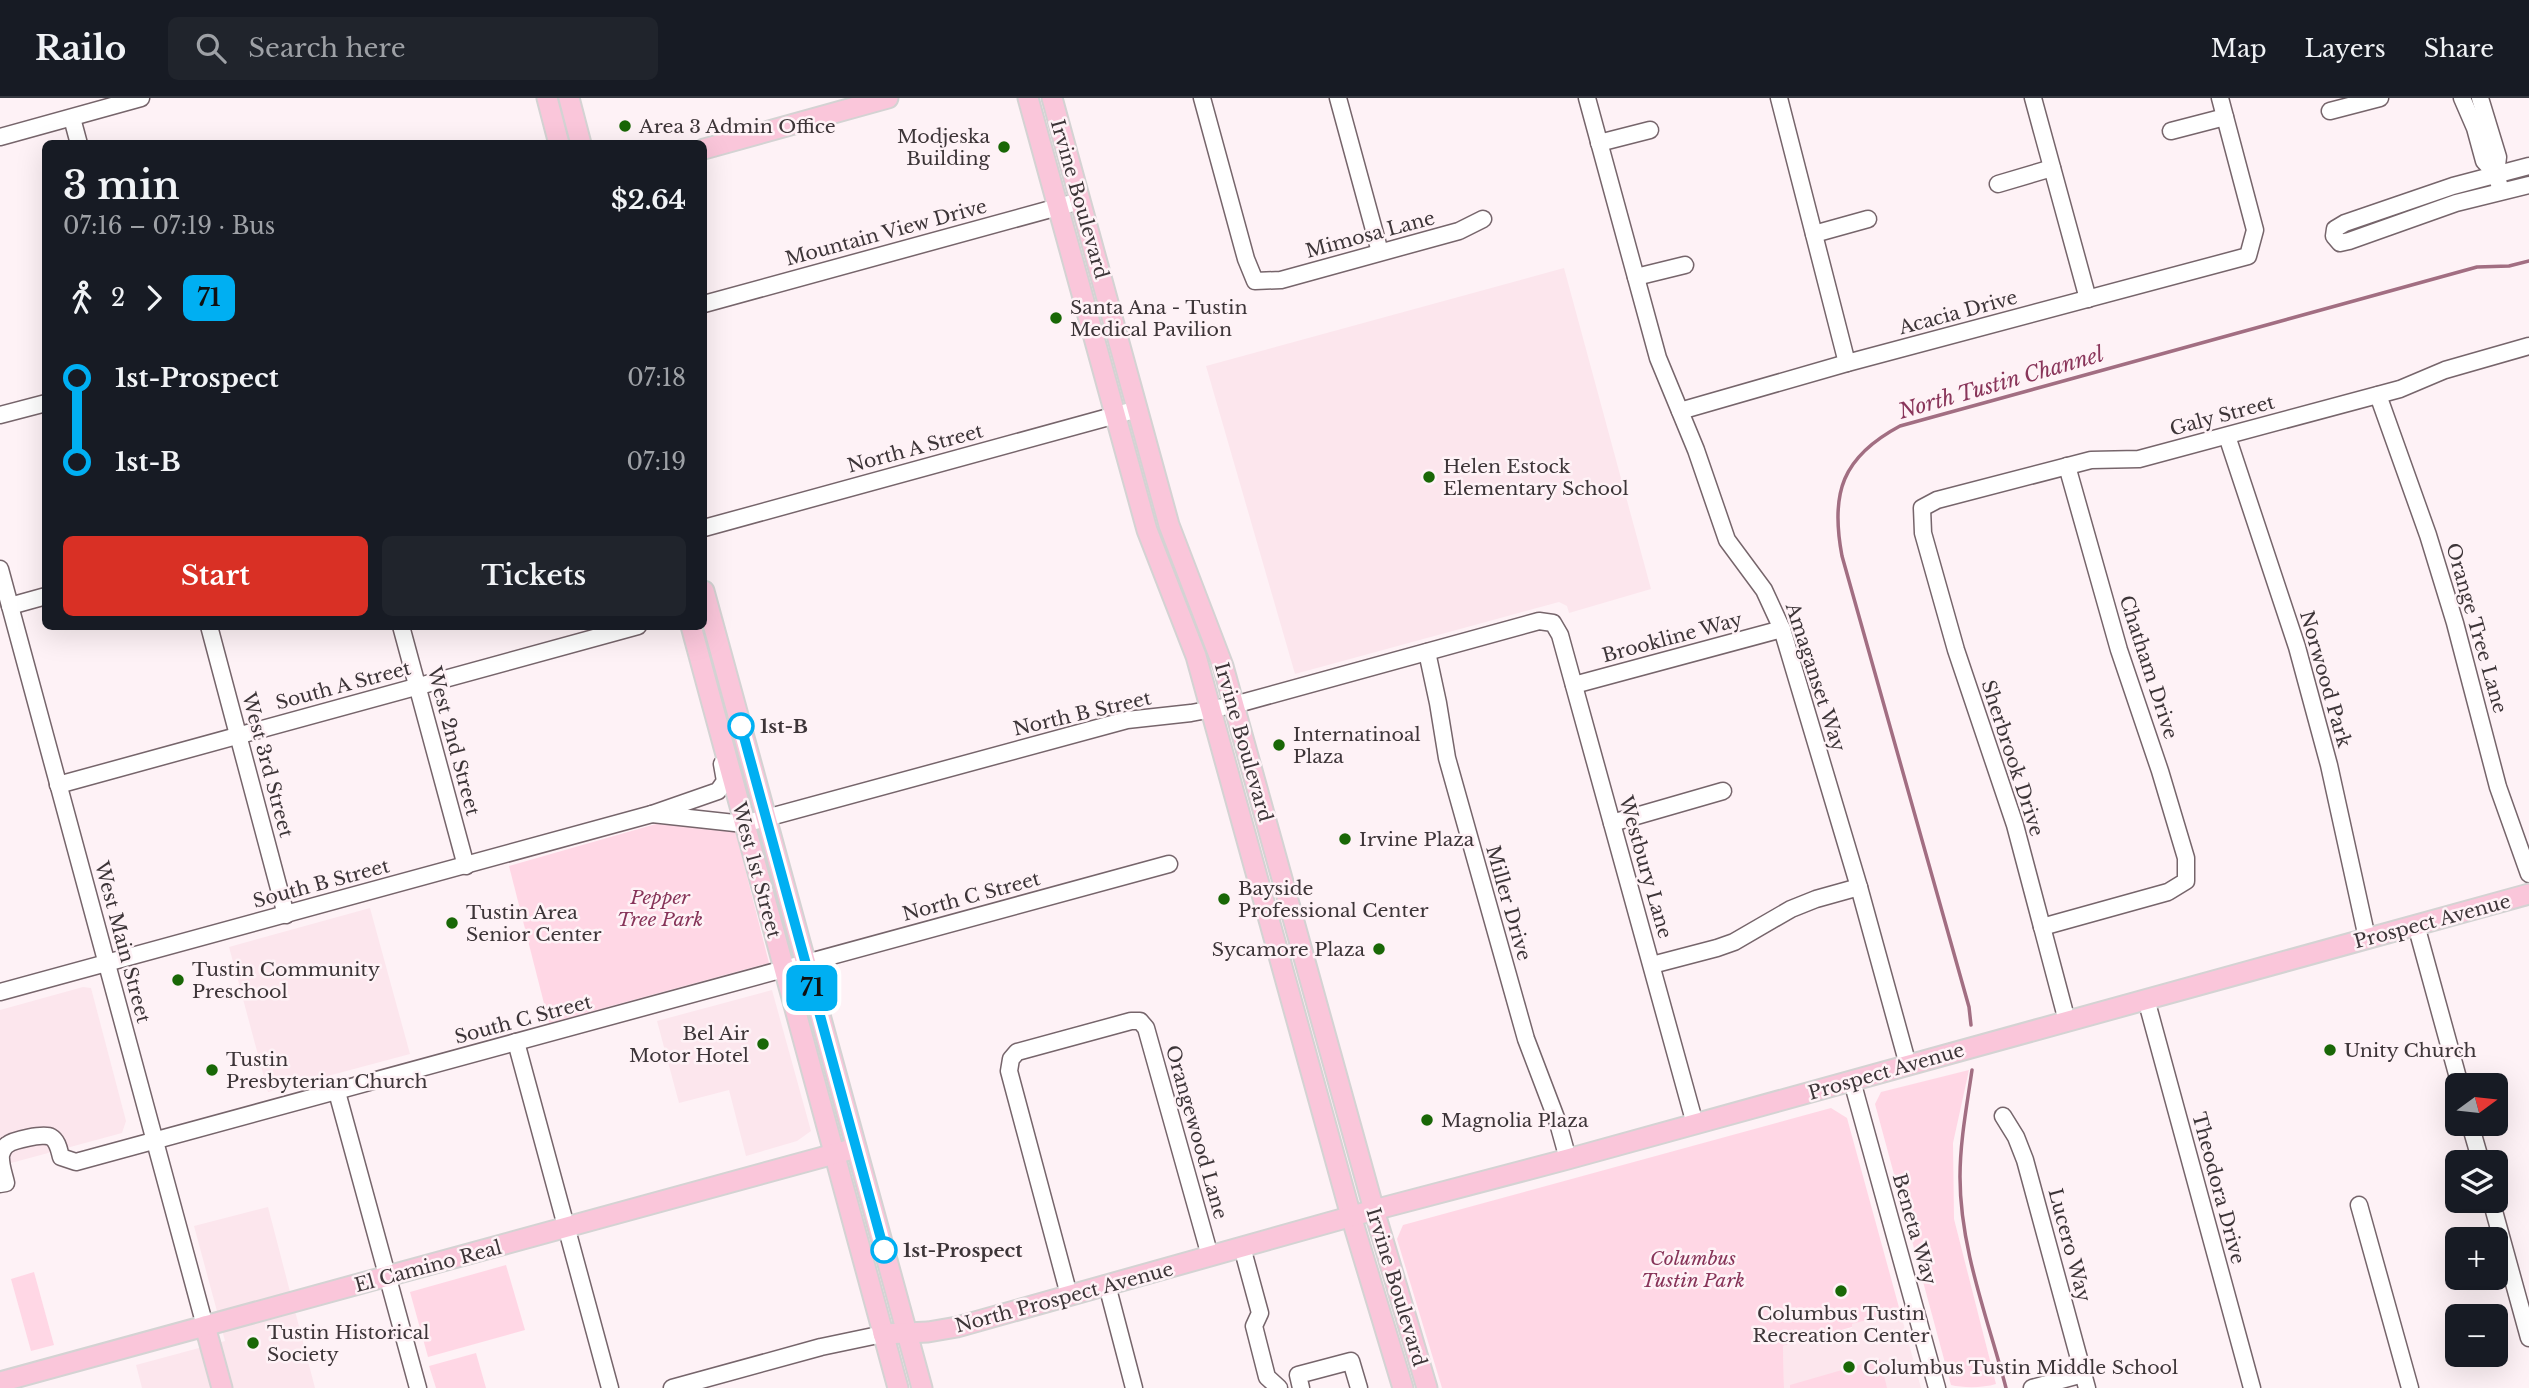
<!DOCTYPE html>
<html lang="en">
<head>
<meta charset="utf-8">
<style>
  body { margin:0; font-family:"Libre Baskerville",serif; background:#20242c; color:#f1f3f6; height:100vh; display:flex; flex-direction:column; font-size:26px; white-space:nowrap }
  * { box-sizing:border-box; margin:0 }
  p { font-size:23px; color:#9ea1a6 }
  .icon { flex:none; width:38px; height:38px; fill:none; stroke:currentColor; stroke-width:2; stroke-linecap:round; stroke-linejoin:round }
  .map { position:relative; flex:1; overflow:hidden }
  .details { position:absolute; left:42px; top:42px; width:665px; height:490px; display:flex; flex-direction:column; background:#171b24; border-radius:10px; box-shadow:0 7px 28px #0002 }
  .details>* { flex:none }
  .badge { padding:0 14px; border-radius:10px; font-size:24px; line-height:46px }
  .needle { width:46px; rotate:75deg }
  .controls { position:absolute; left:2445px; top:975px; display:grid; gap:14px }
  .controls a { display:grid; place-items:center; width:63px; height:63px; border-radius:10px; background:#171b24; box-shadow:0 7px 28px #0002; font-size:35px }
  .map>.badge { position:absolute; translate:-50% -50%; box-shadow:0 0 0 4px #fff }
  .legs { display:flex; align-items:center; gap:10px; height:77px; padding:0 21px; font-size:23px }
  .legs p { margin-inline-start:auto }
  .summary { display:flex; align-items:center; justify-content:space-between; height:119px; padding:0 21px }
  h1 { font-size:38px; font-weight:600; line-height:52px }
  .action { display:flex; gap:14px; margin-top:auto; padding:14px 21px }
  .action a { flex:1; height:80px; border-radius:10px; background:#d93025; color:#fff; font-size:28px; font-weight:600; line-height:80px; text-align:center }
  .action a+a { background:#20242c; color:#f1f3f6 }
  ul { padding:0 21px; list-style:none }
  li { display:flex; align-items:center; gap:24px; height:84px; font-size:26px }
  li i { display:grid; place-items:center; width:10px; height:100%; margin:0 9px; background:currentColor }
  li i::after { content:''; width:18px; height:18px; margin:-9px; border:5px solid; border-radius:50%; background:#171b24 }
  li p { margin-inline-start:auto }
  li:first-child i { background:linear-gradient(#0000 50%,currentColor 0) }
  li:last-child i { background:linear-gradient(currentColor 50%,#0000 0) }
  header { display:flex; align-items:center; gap:42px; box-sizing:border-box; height:98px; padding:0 35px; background:#171b24; border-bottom:2px solid #363941 }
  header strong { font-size:33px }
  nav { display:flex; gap:38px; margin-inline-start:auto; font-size:24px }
  .search { width:490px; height:63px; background:#20242c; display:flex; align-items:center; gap:18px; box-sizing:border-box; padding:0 24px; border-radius:10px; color:#9ea1a6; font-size:26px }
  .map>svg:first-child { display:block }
  .built { fill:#fce6ed }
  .green { fill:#ffd7e5 }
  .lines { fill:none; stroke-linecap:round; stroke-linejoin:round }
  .stream { stroke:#a26e82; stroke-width:3.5 }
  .minor-casing { stroke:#76656b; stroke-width:19 }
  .major-casing { stroke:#d4d3d3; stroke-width:23 }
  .minor { stroke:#fff; stroke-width:16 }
  .major { stroke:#fac6da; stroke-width:19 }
  .line-1-casing { stroke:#fff; stroke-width:16 }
  .line-1 { stroke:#00aff2; stroke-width:10 }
  .poi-dot { fill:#196706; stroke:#fef2f6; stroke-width:2.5 }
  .stop-1-dot { fill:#fff; stroke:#00aff2; stroke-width:3.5 }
  .labels { text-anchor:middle; stroke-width:5; stroke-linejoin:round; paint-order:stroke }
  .poi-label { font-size:19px; fill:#3d3538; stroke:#fef2f6; text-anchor:start }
  .street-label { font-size:19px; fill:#3d3538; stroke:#fef2f6 }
  .stop-label { font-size:19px; font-weight:bold; fill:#3d3538; stroke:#fef2f6; text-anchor:start }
  .park-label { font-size:19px; font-style:italic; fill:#873459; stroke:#fef2f6 }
  .water-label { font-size:21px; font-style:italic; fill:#89355a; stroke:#fef2f6 }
</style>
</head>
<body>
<header>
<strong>Railo</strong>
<div class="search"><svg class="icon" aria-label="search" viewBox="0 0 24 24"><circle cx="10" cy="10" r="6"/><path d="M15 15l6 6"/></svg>Search here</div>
<nav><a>Map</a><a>Layers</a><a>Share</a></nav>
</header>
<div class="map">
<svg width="2529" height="1290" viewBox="0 0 2529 1290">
  <rect width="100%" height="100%" fill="#fef2f6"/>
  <g class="built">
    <path d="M1564,170l87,321 -82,24 -2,-7 -8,-4 -264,72 -89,-308z"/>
    <path d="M370,810l40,146 -142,38 -39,-145z"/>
    <path d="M83,889l8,1 35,133 -4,12 -122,33v-156z"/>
    <path d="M772,892l39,141 -14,10 -51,15 -17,-66 -50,13 -22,-82z"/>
    <path d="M268,1109l47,181h-173l-6,-23 89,-24 -31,-115z"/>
    <path d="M1900,1213l21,77h-137l-1,-42 69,-18 -1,-4z"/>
  </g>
  <g class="green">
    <path d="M656,726l79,5 34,134 -220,60 -40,-157z"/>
    <path d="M1969,972l-16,73 1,76 42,165c-13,4 -33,4 -45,1l-76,-281 6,-12z"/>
    <path d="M1831,1010l16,10 53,193 -48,13v3l-69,19 1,42h-342l-45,-149 6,-14z"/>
    <path d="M506,1167l19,65 -97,27 -18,-65z"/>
    <path d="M34,1174l20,73 -23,6 -20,-72z"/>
    <path d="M476,1255l10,35h-50l-7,-22z"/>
    <path d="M1880,1261l7,29h-97v-3z"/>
  </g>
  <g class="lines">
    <g class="stream">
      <path d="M1971,927l-2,-18 -127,-451c-12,-63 0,-99 58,-130l577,-159 32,-1 20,-5"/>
      <path d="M1972,972c-5,35 -12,71 -12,107 0,72 28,142 46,211"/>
    </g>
    <defs>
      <g id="minor">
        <path d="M1202,0l44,161 9,22 26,-1 178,-49 24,-12"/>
        <path d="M1338,0l42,154"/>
        <path d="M1587,0l71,260 38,92 31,90 37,50 18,39 77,258 49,178"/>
        <path d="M1779,0l68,265"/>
        <path d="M2033,0l55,201"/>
        <path d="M2462,0l13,30 9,33 12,13"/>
        <path d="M2480,0l18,59 -2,17 3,10"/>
        <path d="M2330,13l50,-13"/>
        <path d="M72,20l7,26"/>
        <path d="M2171,33l54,-14"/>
        <path d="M0,39l141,-39"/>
        <path d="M1599,45l51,-13"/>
        <path d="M2529,68l-76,20 -108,37 -10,6 -1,7 6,7 9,-2 107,-38 73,-18"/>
        <path d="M1998,86l54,-16"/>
        <path d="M1814,136l54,-15"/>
        <path d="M1636,179l49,-12"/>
        <path d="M704,206l376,-103"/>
        <path d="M2378,297l50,140 27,88 43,164 31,87"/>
        <path d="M1680,313l167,-48 401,-107 7,-26 -35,-132"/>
        <path d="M0,317l46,-12"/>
        <path d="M2227,338l70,211 32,118 38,173"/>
        <path d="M704,430l434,-119"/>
        <path d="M0,471l205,757"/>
        <path d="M10,508l36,-10"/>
        <path d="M209,528l77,289"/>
        <path d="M401,528l65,240"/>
        <path d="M1427,554l11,51 9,55 79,281 32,84 10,36"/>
        <path d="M1574,587l208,-56"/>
        <path d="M58,687l580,-159"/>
        <path d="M652,716l92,10 383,-104 64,-7 43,-8 305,-84 14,2 7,12 135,489"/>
        <path d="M1612,725l111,-32"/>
        <path d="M2416,827l44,160"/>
        <path d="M2042,829l126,-35 18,-11v-23l-26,-87 -41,-121 -52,-184"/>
        <path d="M1652,867l65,-17 17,-6 57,-33 25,-10 43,-12"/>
        <path d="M0,894l652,-178 66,-23 7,-10 -3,-17"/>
        <path d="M2146,901l106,389"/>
        <path d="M2067,923l-52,-196 -59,-175 -33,-117 -1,-25 15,-8 154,-40 48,-1 261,-70 45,-19 84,-24"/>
        <path d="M516,944l94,346"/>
        <path d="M1852,983l85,307"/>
        <path d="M337,994l81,296"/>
        <path d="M2003,1018l13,21 9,23 62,228"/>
        <path d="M2470,1026l11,38"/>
        <path d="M0,1086l6,-1c-2,-9 -6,-19 -5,-28 1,-3 3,-8 6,-10 6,-5 37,-12 44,-8 7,4 8,13 10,20l15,5 1093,-298"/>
        <path d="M2491,1102l38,138"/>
        <path d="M2359,1107l51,183"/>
        <path d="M1242,1149l18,66 -6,13 13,51 12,11"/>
        <path d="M1107,1187l27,103"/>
        <path d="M1069,1197l-60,-224 2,-12 6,-7 114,-31h9l6,7 64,228"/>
        <path d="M672,1290l149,-41 62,-13"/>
        <path d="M1301,1290l-3,-13 53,-14 8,27"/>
        <path d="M2032,1290l51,-14"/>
      </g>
      <g id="major">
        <path d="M547,0l12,46"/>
        <path d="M569,0l12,46"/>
        <path d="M1028,0l119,432 49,126 155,560 52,172"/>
        <path d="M1052,0l117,427 54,141 151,544 53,178"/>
        <path d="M704,51l184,-51"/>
        <path d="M704,493l218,797"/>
        <path d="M691,528l207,762"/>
        <path d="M205,1228l17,62"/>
        <path d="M883,1236l45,-2 29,-5 417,-117 194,-51 961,-265"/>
        <path d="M0,1284l856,-234"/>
      </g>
    </defs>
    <use href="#minor" class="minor-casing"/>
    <use href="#major" class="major-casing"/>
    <use href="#minor" class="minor"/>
    <use href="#major" class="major"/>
  </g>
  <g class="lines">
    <defs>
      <path id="line-1" d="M741,628l143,524"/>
    </defs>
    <use href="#line-1" class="line-1-casing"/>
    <use href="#line-1" class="line-1"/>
  </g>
  <g class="poi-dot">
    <circle cx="625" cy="28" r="7"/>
    <circle cx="1004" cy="49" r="7"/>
    <circle cx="1056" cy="220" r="7"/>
    <circle cx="1429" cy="379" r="7"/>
    <circle cx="1279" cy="647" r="7"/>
    <circle cx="1345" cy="741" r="7"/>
    <circle cx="1224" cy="801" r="7"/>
    <circle cx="452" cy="825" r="7"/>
    <circle cx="1379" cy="851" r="7"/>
    <circle cx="178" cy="882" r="7"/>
    <circle cx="763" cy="946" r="7"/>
    <circle cx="2330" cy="952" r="7"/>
    <circle cx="212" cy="972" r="7"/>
    <circle cx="1427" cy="1022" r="7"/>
    <circle cx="1841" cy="1193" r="7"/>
    <circle cx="253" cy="1245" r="7"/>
    <circle cx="1849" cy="1269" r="7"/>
  </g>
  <g class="stop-1-dot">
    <circle cx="741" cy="628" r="12"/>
    <circle cx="884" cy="1152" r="12"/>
  </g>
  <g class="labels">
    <g class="poi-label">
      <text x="639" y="35">Area 3 Admin Office</text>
      <text x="990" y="45" text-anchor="end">Modjeska<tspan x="990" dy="22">Building</tspan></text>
      <text x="1070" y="216">Santa Ana - Tustin<tspan x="1070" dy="22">Medical Pavilion</tspan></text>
      <text x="1443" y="375">Helen Estock<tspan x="1443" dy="22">Elementary School</tspan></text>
      <text x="1293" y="643">Internatinoal<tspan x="1293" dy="22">Plaza</tspan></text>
      <text x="1359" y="748">Irvine Plaza</text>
      <text x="1238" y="797">Bayside<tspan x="1238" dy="22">Professional Center</tspan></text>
      <text x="466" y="821">Tustin Area<tspan x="466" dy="22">Senior Center</tspan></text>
      <text x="1365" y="858" text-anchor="end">Sycamore Plaza</text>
      <text x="192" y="878">Tustin Community<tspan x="192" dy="22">Preschool</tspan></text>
      <text x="749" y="942" text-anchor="end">Bel Air<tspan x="749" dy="22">Motor Hotel</tspan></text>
      <text x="2344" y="959">Unity Church</text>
      <text x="226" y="968">Tustin<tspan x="226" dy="22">Presbyterian Church</tspan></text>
      <text x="1441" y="1029">Magnolia Plaza</text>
      <text x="1841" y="1222" text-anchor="middle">Columbus Tustin<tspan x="1841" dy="22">Recreation Center</tspan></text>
      <text x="267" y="1241">Tustin Historical<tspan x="267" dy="22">Society</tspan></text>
      <text x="1863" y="1276">Columbus Tustin Middle School</text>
    </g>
    <g class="street-label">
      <text transform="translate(1080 101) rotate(74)" y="7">Irvine Boulevard</text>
      <text transform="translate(886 134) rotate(-15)" y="7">Mountain View Drive</text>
      <text transform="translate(1370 136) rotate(-15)" y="7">Mimosa Lane</text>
      <text transform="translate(1958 214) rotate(-15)" y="7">Acacia Drive</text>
      <text transform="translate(2222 317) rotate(-15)" y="7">Galy Street</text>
      <text transform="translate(915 350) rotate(-15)" y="7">North A Street</text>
      <text transform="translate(2477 530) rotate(74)" y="7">Orange Tree Lane</text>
      <text transform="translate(1672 539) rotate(-15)" y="7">Brookline Way</text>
      <text transform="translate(2149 569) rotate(72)" y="7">Chatham Drive</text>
      <text transform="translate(1816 579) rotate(72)" y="7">Amaganset Way</text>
      <text transform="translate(2326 581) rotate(74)" y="7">Norwood Park</text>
      <text transform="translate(343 587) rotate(-15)" y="7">South A Street</text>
      <text transform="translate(1082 615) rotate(-13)" y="7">North B Street</text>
      <text transform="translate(454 643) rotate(75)" y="7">West 2nd Street</text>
      <text transform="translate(1244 644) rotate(74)" y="7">Irvine Boulevard</text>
      <text transform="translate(2013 660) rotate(72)" y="7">Sherbrook Drive</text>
      <text transform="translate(268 667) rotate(75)" y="7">West 3rd Street</text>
      <text transform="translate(1646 769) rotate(74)" y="7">Westbury Lane</text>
      <text transform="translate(757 772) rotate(75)" y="7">West 1st Street</text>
      <text transform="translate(321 785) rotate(-15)" y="7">South B Street</text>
      <text transform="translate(971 798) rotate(-15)" y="7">North C Street</text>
      <text transform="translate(1509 805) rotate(74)" y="7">Miller Drive</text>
      <text transform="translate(2432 823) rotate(-15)" y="7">Prospect Avenue</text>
      <text transform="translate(123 844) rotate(75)" y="7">West Main Street</text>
      <text transform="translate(523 921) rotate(-15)" y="7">South C Street</text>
      <text transform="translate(1886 973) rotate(-16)" y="7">Prospect Avenue</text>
      <text transform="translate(1197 1034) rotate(74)" y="7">Orangewood Lane</text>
      <text transform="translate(2219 1090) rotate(75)" y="7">Theodora Drive</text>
      <text transform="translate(1915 1131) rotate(74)" y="7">Beneta Way</text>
      <text transform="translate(2070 1147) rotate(75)" y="7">Lucero Way</text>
      <text transform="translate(428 1168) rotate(-15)" y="7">El Camino Real</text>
      <text transform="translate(1397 1189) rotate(73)" y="7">Irvine Boulevard</text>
      <text transform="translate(1064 1199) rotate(-15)" y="7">North Prospect Avenue</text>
    </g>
    <g class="stop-label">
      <text x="760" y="635">1st-B</text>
      <text x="903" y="1159">1st-Prospect</text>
    </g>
    <g class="park-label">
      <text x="660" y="806">Pepper<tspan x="660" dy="22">Tree Park</tspan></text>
      <text x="1693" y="1167">Columbus<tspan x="1693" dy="22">Tustin Park</tspan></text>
    </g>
    <g class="water-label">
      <text transform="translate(2001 285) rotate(-16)" y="7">North Tustin Channel</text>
    </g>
  </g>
</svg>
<div class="controls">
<a><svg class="needle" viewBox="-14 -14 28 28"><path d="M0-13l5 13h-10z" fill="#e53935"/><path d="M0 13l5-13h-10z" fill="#9ea1a6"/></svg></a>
<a><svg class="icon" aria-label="layers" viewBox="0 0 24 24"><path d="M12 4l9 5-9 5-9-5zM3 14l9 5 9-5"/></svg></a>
<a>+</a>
<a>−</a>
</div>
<b class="badge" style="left:812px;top:890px;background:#00aff2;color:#111">71</b>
<section class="details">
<div class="summary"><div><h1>3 min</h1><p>07:16 – 07:19 · Bus</p></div><b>$2.64</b></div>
<div class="legs"><svg class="icon" aria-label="walk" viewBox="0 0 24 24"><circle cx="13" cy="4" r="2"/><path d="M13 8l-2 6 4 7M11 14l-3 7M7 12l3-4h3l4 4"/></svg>2<svg class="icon" aria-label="forward" viewBox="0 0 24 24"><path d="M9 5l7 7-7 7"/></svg><b class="badge" style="background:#00aff2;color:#111">71</b></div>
<ul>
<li><i style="color:#00aff2"></i><b>1st-Prospect</b><p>07:18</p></li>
<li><i style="color:#00aff2"></i><b>1st-B</b><p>07:19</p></li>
</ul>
<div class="action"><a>Start</a><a>Tickets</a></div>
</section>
</div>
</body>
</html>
